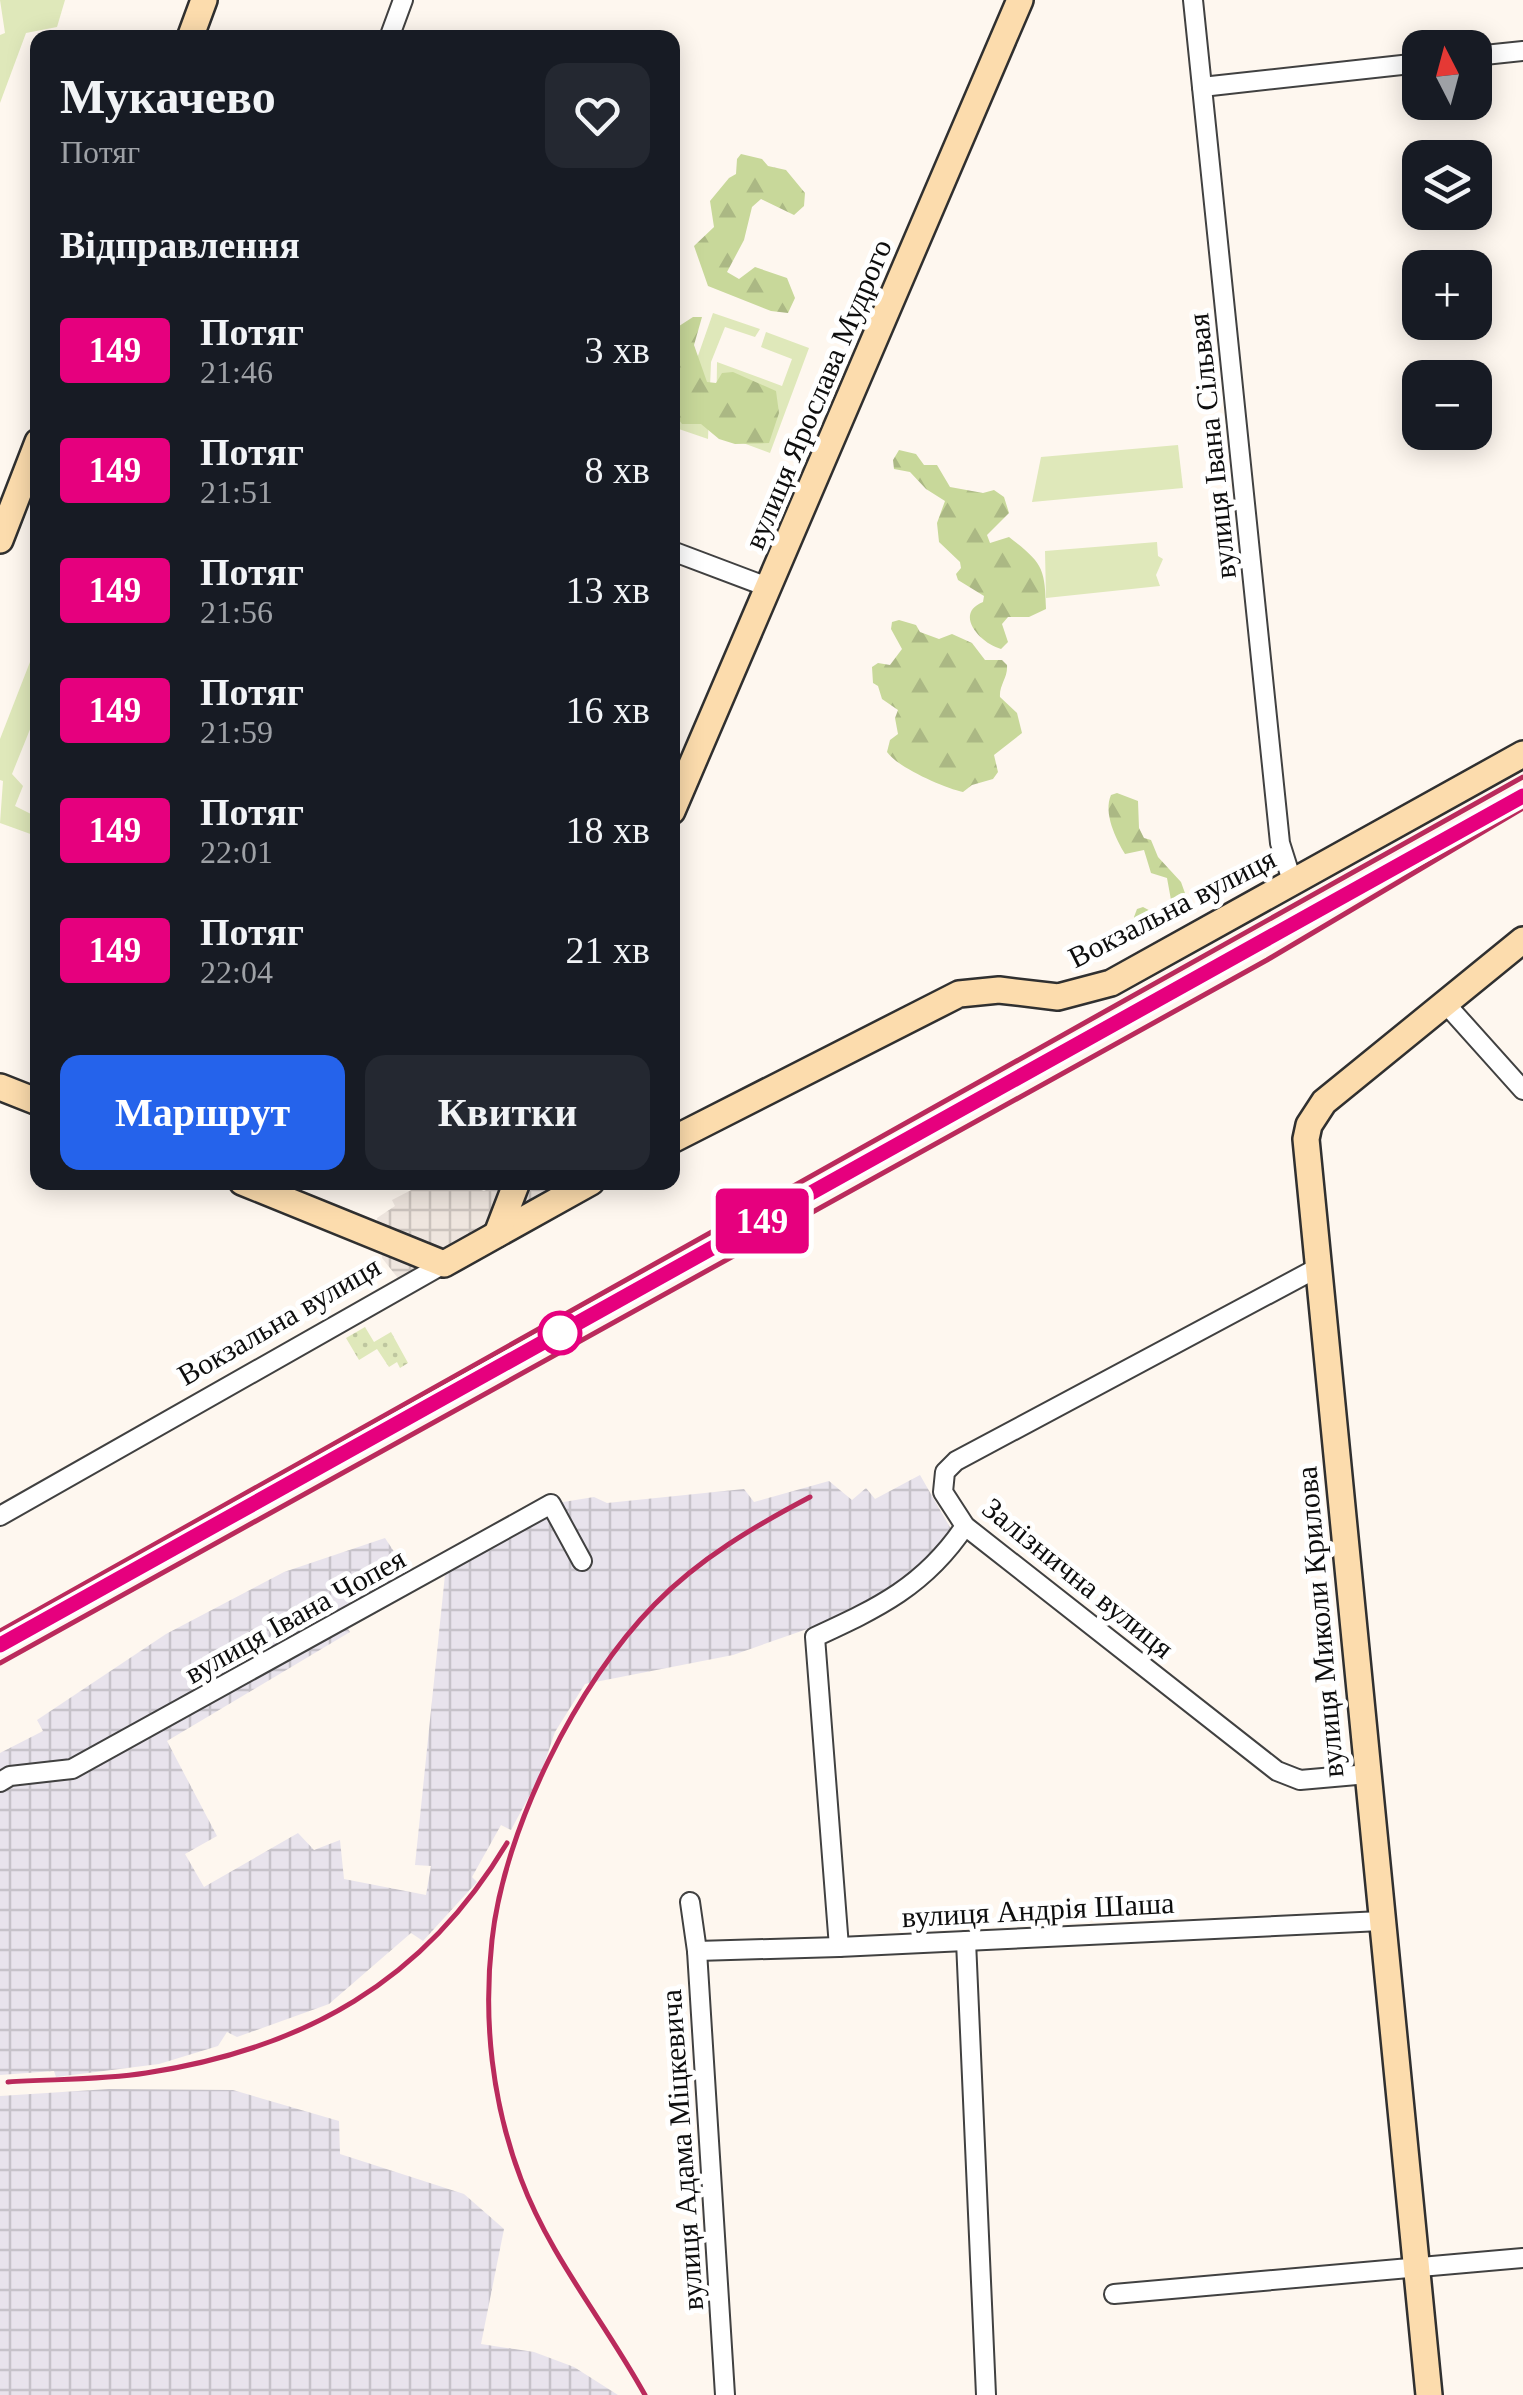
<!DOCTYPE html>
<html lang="uk">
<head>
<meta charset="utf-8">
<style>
  body { margin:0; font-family:Georgia,serif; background:#242831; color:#f1f3f6; height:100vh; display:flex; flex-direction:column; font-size:38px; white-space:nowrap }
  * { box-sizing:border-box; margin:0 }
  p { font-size:32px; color:#9ea1a6 }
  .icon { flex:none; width:55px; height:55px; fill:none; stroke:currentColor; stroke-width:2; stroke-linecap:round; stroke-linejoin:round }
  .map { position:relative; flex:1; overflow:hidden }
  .side { position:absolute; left:30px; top:30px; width:650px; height:1160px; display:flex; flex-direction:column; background:#171b24; border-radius:20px; box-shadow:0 5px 25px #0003 }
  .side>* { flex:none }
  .badge { padding:0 20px; border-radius:8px; font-size:35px; line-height:65px }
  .needle { width:65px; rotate:354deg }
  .fabs { position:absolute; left:1402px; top:30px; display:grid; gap:20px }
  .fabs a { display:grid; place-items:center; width:90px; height:90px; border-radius:20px; background:#171b24; box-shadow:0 5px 25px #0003; font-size:50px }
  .map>.badge { position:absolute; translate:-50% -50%; box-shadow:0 0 0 5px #fff }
  h2 { padding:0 30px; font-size:38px; line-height:90px }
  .round { display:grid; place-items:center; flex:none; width:105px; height:105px; border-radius:20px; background:#242831 }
  .summary { display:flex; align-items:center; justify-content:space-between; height:170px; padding:0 30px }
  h1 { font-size:48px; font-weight:800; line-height:75px }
  .action { display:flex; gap:20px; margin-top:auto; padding:20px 30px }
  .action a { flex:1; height:115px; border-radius:20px; background:#2563eb; color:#fff; font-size:40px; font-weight:800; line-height:115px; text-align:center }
  .action a+a { background:#242831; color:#f1f3f6 }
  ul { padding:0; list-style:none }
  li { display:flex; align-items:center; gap:30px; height:120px; padding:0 30px }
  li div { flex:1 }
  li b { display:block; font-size:38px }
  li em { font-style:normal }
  li .badge { min-width:110px; font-weight:700; text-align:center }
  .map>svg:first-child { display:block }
  .industrial { fill:url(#industrial-grid) }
  .grass { fill:#dfe8ba }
  .forest { fill:url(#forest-firs) }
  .park { fill:url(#park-dots) }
  .plaza { fill:url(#plaza-grid) }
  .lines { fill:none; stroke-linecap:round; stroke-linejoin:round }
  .street-casing { stroke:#414141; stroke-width:22 }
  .secondary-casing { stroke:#303030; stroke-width:30 }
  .street { stroke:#fff; stroke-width:18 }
  .secondary { stroke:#fcdcad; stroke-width:25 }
  .rail { stroke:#ba2a5c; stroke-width:5 }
  .line-casing { stroke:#fff; stroke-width:22 }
  .line { stroke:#e6007e; stroke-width:15 }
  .stop-dot { fill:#fff; stroke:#e6007e; stroke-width:5 }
  .labels { text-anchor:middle; stroke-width:10; stroke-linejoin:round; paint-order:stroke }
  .street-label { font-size:30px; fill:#0e0e0e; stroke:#fff }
</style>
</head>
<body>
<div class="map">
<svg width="1523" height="2395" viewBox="0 0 1523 2395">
  <defs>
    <pattern id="industrial-grid" width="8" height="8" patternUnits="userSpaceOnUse" patternTransform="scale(2.5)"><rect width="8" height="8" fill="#e8e3ec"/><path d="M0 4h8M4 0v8" fill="none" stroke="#c6c2c9"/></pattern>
    <pattern id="forest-firs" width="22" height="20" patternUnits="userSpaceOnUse" patternTransform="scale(2.5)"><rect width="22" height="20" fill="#c8d89a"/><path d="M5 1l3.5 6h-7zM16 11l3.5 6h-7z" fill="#abb884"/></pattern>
    <pattern id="park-dots" width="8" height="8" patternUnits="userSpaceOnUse" patternTransform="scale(2.5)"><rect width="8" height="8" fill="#dfe8ba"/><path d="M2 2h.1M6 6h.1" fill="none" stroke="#bec69f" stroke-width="1.8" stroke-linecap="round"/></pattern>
    <pattern id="plaza-grid" width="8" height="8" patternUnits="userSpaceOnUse" patternTransform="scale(2.5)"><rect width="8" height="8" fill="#eee5de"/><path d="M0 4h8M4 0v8" fill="none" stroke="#cbc3bd"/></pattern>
  </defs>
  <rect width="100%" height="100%" fill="#fef7ef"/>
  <g class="industrial">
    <path d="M920,1475l31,54 -4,16 -39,33 -38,23 -54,25 -83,29 -148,29 -30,48 -15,44 -29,54 -10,-5 -29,52 5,5 -54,59 -12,-8 -82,71 -92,33 -10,-5 -9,14 -59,18 -103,13 -2,-6 -54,4v-322l43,-22 -6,-11 129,-86 118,-62 101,-34 29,44 -71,39 7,11 -183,109 50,95 -32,18 19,33 94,-54 16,17 26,-10 4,39 82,16 5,-29 -16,-1 31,-300 105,-61 43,-7 13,6 137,-14 10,13 75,-21 23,19 14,-12 9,11z"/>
    <path d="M109,2089l124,1 106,31 1,33 124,40 40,35 -23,115 53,8 40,15 44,28h-618v-299z"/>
  </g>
  <g class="grass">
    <path d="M0,0h65l-8,27 -31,6 -26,70v-68l5,-2z"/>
    <path d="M713,313l47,16 -5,8 -30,-10 -14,35 -3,77 -35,-12z"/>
    <path d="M766,332l43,16 -39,105 -54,-20 1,-71 65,24 10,-27 -31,-12z"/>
    <path d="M1178,445l5,43 -151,14 9,-45z"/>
    <path d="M1157,542l1,14 5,3 -7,16 4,11 -114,12 -1,-47z"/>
    <path d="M37,644v68l-25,62 11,12 -8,20 22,11 -1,19 -36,-13 3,-42 -3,-1v-41z"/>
  </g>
  <g class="forest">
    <path d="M741,154l21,5 6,7 18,4 19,23 -1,13 -10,9 -33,-16 -9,8 -8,33 -17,32 12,7 16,-12 32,11 8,20 -7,15 -17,-2 -63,-25 -14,-40 20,-19 -4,-26 19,-23 7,-4 1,-15z"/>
    <path d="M693,317h9l-8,28 13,37 9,1 6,-10 11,-1 43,19 3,22 -10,30 -34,1 -16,-5 -18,-15h-19l-9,-12v-82z"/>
    <path d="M899,450l17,4 8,11h13l13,22 33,6 11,-3 10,7 5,16 -22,22 3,8 19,-6c34,26 36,31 37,72l-17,8h-21l-6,7 6,18 -7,7c-20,-5 -48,-35 -18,-47l1,-6 -26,-16 -2,-6 5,-6 -1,-6 -21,-20 -2,-19 8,-22 -19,-12 -16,-17 -16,-3 -1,-9z"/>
    <path d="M899,620l17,5 4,7 19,7 13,-5 20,9 13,17h17l5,5c1,13 -8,20 -7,32l17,16 5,20 -28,22 4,17 -5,7 -21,6 -9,7c-19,-4 -66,-25 -76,-40l3,-12 8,-6 -3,-16 3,-8 -16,-11 -4,-13 -5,-3 -1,-16 6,-4 12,2 12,-16 -11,-20 1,-7z"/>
    <path d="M1117,793l21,8 1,27 5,10 7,2 7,17 23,25 5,14 5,2v14l-33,20 -16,2 -8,-17 3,-8 6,-2 17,9 13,-5 -6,-33 -16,-5 -7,-23 -19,4c-9,-15 -22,-41 -14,-59z"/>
  </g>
  <path class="park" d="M365,1327l9,15 17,-10 17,31 -8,5 -3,-6 -8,5 -12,-18 -18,11 -13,-22z"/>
  <path class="plaza" d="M417,1183h45l22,8 16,-8h55l7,16 -157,88 -23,-29 -5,-40 18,-12 -3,-6 27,-14z"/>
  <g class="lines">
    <defs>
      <g id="street">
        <path d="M1193,0l87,843 13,41"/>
        <path d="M389,38l14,-38"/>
        <path d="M1475,56l48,-5"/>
        <path d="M1202,87l218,-24"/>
        <path d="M672,551l98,37"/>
        <path d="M1445,1003l78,87"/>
        <path d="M1319,1267l-363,194 -11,11 -2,20 22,34 312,245 23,9 68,-6"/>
        <path d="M0,1516l444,-252"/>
        <path d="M0,1782l10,-6 62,-7 479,-265 31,57"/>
        <path d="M690,1902l7,49 28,444"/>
        <path d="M966,1941l20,454"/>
        <path d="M839,1947l-24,-310c63,-29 110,-51 150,-111"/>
        <path d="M697,1951l142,-4 542,-26"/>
        <path d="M1114,2294l409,-36"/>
      </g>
      <g id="secondary">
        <path d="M190,38l14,-38"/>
        <path d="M0,540l38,-98"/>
        <path d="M672,811l348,-811"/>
        <path d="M0,1087l38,15"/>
        <path d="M672,1140l287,-146 40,-4 59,7 53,-14 412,-229"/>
        <path d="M242,1182l202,82 147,-82"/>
        <path d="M497,1234l20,-52"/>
        <path d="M1429,2395l-123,-1256 3,-14 15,-23 199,-162"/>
      </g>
    </defs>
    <use href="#street" class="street-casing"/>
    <use href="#secondary" class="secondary-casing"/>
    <use href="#street" class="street"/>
    <use href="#secondary" class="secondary"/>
    <g class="rail">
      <path d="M1267,940l101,-56"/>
      <path d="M0,1631l1523,-854"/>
      <path d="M0,1663l1267,-703 256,-152"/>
      <path d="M8,2082c45,-3 93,-2 138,-9 157,-24 278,-91 361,-230"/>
      <path d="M645,2395c-40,-73 -95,-138 -124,-216 -29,-76 -38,-159 -29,-239 12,-111 85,-257 163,-336 45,-46 100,-78 155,-107"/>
    </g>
  </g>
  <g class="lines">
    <defs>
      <path id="line" d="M0,1645l1523,-849"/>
    </defs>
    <use href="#line" class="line-casing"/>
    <use href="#line" class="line"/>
  </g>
  <circle class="stop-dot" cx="560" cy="1333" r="20"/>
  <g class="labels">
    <g class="street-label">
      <text transform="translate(818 394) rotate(-67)" y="10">вулиця Ярослава Мудрого</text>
      <text transform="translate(1212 446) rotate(-96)" y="10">вулиця Івана Сільвая</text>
      <text transform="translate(1172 908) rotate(-27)" y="10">Вокзальна вулиця</text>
      <text transform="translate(279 1321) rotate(-30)" y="10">Вокзальна вулиця</text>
      <text transform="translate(1078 1578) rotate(39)" y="10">Залізнична вулиця</text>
      <text transform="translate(295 1616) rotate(-29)" y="10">вулиця Івана Чопея</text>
      <text transform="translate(1320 1622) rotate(-95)" y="10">вулиця Миколи Крилова</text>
      <text transform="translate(1038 1910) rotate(-3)" y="10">вулиця Андрія Шаша</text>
      <text transform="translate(682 2150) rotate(-94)" y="10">вулиця Адама Міцкевича</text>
    </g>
  </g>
</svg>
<div class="fabs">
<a><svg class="needle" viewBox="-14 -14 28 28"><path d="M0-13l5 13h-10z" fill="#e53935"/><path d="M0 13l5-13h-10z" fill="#9ea1a6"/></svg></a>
<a><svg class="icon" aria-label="layers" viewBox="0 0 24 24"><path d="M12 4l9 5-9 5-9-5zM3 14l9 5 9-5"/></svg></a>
<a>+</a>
<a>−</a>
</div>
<b class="badge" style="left:762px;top:1221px;background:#e6007e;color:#fff">149</b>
<section class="side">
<div class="summary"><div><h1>Мукачево</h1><p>Потяг</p></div><a class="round"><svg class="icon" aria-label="heart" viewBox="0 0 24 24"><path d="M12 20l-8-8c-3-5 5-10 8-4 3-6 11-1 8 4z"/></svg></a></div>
<h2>Відправлення</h2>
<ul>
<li><span class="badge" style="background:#e6007e;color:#fff">149</span><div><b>Потяг</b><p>21:46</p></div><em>3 хв</em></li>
<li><span class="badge" style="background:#e6007e;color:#fff">149</span><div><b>Потяг</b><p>21:51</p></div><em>8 хв</em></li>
<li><span class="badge" style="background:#e6007e;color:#fff">149</span><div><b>Потяг</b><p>21:56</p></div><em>13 хв</em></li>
<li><span class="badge" style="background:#e6007e;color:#fff">149</span><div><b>Потяг</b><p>21:59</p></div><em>16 хв</em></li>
<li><span class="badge" style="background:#e6007e;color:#fff">149</span><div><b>Потяг</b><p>22:01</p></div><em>18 хв</em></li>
<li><span class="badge" style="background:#e6007e;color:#fff">149</span><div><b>Потяг</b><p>22:04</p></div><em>21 хв</em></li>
</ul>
<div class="action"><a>Маршрут</a><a>Квитки</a></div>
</section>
</div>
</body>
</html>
